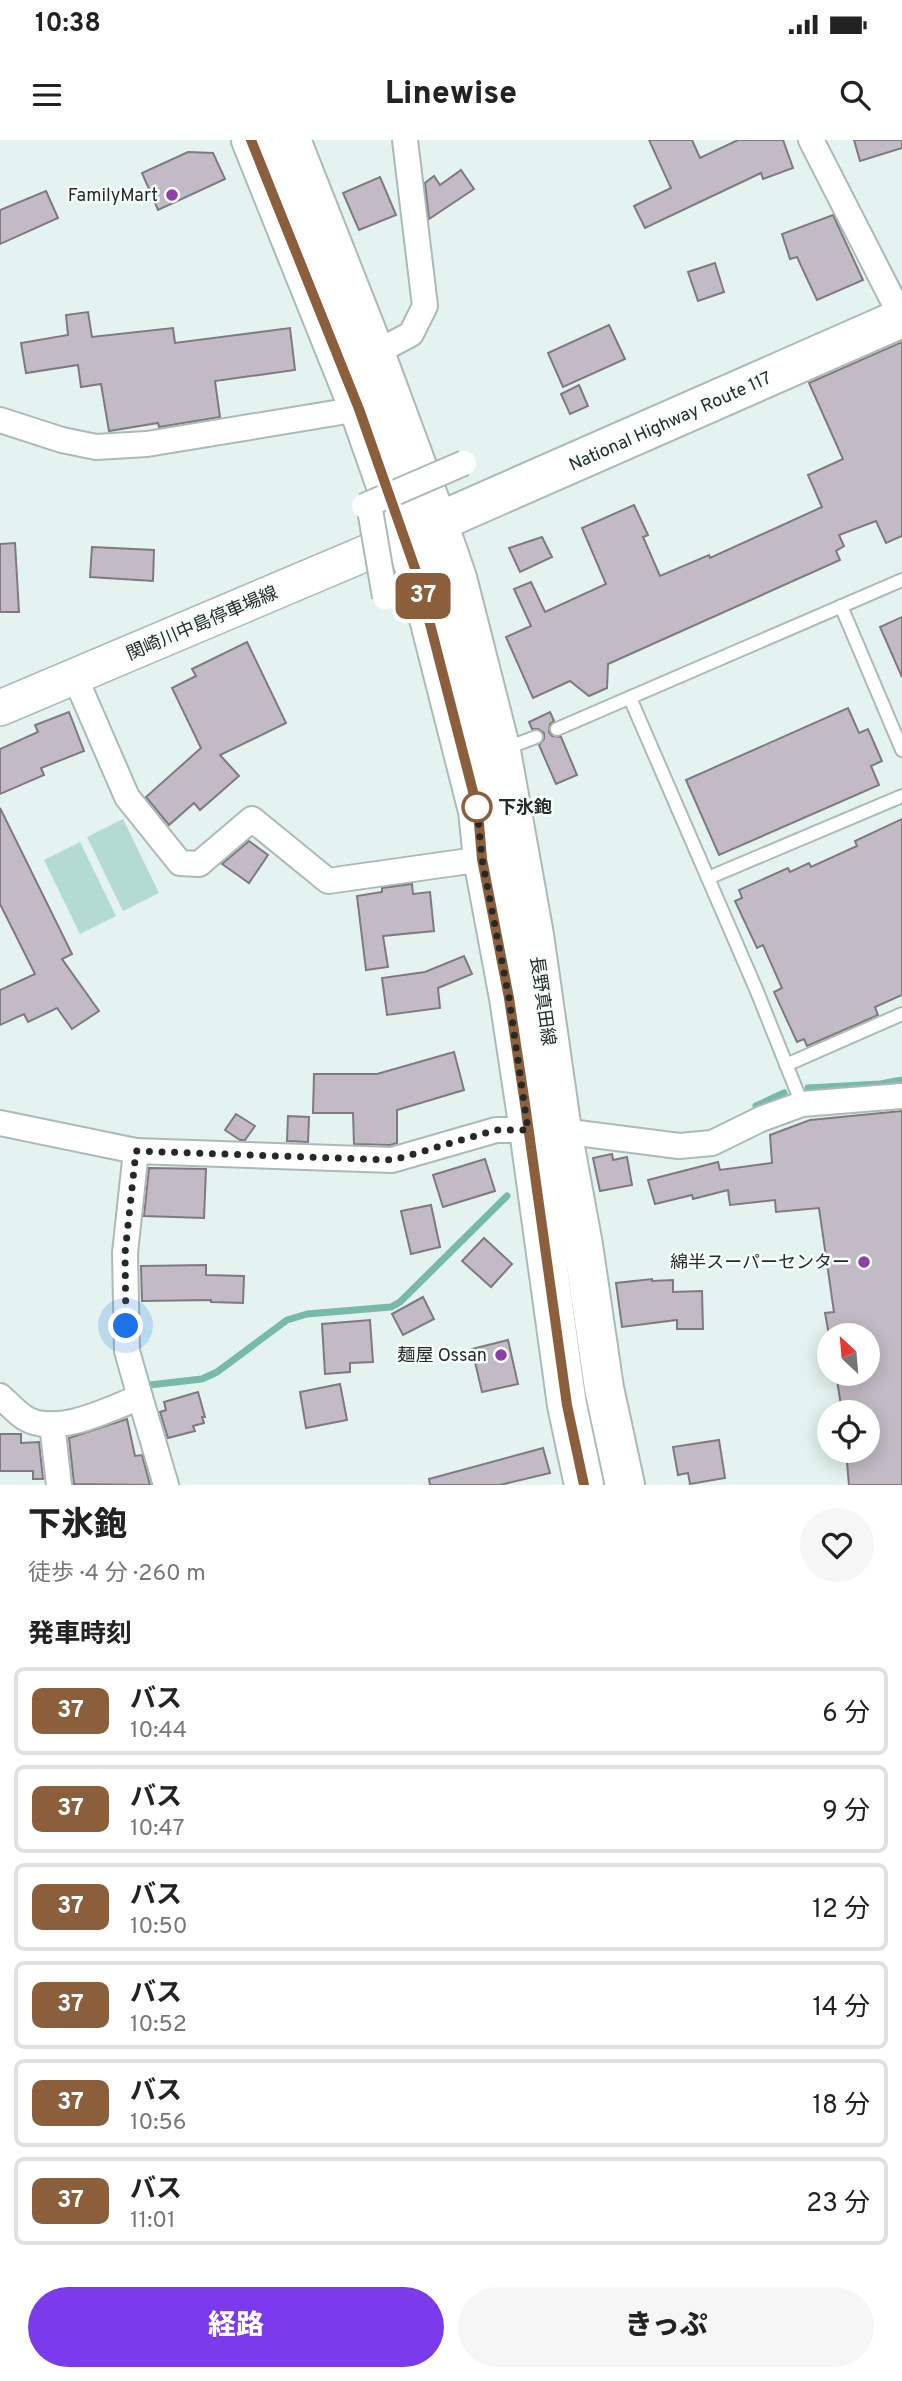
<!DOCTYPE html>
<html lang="ja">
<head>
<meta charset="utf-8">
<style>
  body { margin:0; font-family:Overpass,"Noto Sans JP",sans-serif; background:#f6f6f6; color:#222; height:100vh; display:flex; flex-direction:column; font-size:26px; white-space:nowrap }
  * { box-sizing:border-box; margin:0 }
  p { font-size:23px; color:#767676 }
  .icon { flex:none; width:38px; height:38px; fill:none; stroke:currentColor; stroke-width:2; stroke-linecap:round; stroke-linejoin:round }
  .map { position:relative; height:1345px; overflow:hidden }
  .drawer { display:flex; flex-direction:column; background:#fff; flex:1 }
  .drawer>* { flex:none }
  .badge { padding:0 14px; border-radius:10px; font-size:24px; line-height:46px }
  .needle { width:46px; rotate:334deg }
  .controls { position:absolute; left:817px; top:1183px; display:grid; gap:14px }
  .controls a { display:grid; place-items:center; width:63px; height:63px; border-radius:50%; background:#fff; box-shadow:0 4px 18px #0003; font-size:35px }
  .you { position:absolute; width:35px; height:35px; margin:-18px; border:5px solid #fff; border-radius:50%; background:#1a73e8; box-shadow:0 0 0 10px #1a73e833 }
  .map>.badge { position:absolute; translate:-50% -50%; box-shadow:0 0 0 4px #fff }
  h2 { padding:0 28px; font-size:26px; line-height:63px }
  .round { display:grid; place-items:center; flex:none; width:74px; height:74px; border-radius:37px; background:#f6f6f6 }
  .headline { display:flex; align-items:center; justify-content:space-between; height:119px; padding:0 28px }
  h1 { font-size:33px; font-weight:800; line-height:52px }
  .primary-button { display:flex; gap:14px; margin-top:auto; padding:14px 28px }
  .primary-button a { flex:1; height:80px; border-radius:42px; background:#7c3aed; color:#fff; font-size:28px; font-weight:800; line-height:80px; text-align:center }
  .primary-button a+a { background:#f6f6f6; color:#222 }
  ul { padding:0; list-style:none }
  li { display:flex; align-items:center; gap:21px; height:88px; margin:0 14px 10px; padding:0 14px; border:4px solid #e0e0e0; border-radius:10px }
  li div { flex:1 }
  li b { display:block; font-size:26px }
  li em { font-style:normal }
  li .badge { min-width:77px; font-weight:700; text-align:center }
  .status { display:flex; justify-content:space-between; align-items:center; height:49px; padding:0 35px; background:#fff; direction:ltr }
  .status svg { height:19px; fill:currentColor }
  header { display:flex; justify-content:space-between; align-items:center; height:91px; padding:0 28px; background:#fff; font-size:32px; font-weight:800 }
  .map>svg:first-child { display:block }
  .green { fill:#b3dbd1 }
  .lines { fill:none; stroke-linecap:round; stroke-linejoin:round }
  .stream { stroke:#78b9aa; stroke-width:7 }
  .building { fill:#c2bbc5; stroke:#7f7982; stroke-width:2 }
  .lane-casing { stroke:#acbab6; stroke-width:16 }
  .street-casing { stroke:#acbab6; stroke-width:28 }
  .secondary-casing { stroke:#acbab6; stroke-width:38 }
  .primary-casing { stroke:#acbab6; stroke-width:42 }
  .highway-casing { stroke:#acbab6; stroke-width:42 }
  .lane { stroke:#fff; stroke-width:12 }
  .street { stroke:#fff; stroke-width:24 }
  .secondary { stroke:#fff; stroke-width:35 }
  .primary { stroke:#fff; stroke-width:38 }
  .highway { stroke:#fff; stroke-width:38 }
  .street-bridge-casing { stroke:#acbab6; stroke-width:28; stroke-linecap:butt }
  .street-bridge { stroke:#fff; stroke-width:24 }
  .line-casing { stroke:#fff; stroke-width:16 }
  .line { stroke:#8b5e3c; stroke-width:10 }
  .walk { stroke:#252a29; stroke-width:7; stroke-dasharray:0 12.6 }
  .poi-dot { fill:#8e3ead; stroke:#f6fffc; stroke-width:2.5 }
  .stop-dot { fill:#fff; stroke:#8b5e3c; stroke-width:3.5 }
  .labels { text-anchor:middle; stroke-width:5; stroke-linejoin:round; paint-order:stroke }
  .poi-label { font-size:18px; fill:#252a29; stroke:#f6fffc; text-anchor:end }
  .street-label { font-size:18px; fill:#252a29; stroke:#f6fffc }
  .stop-label { font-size:18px; font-weight:bold; fill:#252a29; stroke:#f6fffc; text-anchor:start }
</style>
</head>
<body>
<div class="status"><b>10:38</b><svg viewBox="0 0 49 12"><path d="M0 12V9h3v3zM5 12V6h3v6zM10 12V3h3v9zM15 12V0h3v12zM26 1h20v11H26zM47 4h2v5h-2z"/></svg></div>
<header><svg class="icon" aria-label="menu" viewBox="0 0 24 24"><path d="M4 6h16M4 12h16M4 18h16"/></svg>Linewise<svg class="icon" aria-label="search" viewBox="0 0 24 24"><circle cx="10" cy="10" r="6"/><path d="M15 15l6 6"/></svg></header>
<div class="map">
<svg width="902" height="1345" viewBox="0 0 902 1345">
  <rect width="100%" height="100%" fill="#e4f3ef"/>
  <g class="green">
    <path d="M123,679l36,74 -36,18 -36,-74z"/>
    <path d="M80,702l36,74 -36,18 -36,-74z"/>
  </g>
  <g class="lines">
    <g class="stream">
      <path d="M808,948l72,-4 22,-4"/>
      <path d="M756,966l28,-13"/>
      <path d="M149,1245l53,-6 15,-7 70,-52 20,-6 84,-7 9,-5 107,-106"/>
    </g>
  </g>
  <g class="building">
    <path d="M649,0h43l8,18 38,-18h45l10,28 -30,11 -2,-6 -116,55 -11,-22 37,-18z"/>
    <path d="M854,0h48v8l-42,13z"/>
    <path d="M188,12l25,1 12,26 -67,31 -16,-37z"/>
    <path d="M461,30l13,19 -45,30 -4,-36 9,-7 6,9z"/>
    <path d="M380,37l16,38 -37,15 -16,-37z"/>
    <path d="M46,51l12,27 -58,26v-34z"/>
    <path d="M833,75l30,65 -46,20 -20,-43 -7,2 -8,-25z"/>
    <path d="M715,123l9,29 -26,9 -10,-29z"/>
    <path d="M88,172l4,25 81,-9 2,15 115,-15 5,42 -80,11 5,36 -61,10 -1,-4 -49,8 -8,-47 -20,3 -3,-22 -52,8 -5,-30 47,-8 -2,-20z"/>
    <path d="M609,185l16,34 -62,28 -15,-34z"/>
    <path d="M902,202v194l-16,7 -10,-22 -37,14 5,11 -8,5 4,9 -232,104 -1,24 -18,8 -19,-15 -37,17 -27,-61 25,-11 -17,-37 17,-7 14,30 61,-28 -24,-56 52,-23 14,30 -5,2 17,39 49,-21 1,3 112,-51 -14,-32 35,-16 -34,-76z"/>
    <path d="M579,245l9,21 -18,8 -9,-20z"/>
    <path d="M542,397l10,20 -32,15 -11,-24z"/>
    <path d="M15,403l4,69h-19v-68z"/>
    <path d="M92,407l62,3 -1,31 -63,-4z"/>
    <path d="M902,477v60l-22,-50z"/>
    <path d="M247,502l39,81 -66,32 19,21 -39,34 -6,-7 -25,22 -23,-28 55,-49 -29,-60 24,-12 -4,-7z"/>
    <path d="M848,568l11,25 9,-4 14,32 -11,5 8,19 -160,70 -33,-75z"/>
    <path d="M69,572l15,39 -43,17 3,7 -44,19v-45l38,-17 -3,-7z"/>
    <path d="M550,572l4,9 -4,3 -1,8 3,4 9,1 16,38 -21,9 -17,-39 5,-6v-6l-6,-4h-6l-3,-7z"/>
    <path d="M0,668l72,146 -10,5 37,52 -27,18 -15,-21 -29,14 -4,-8 -24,11v-35l35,-16 -35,-70z"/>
    <path d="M902,679v176l-27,12 3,8 -18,8 -53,23 -3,-7 -7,3 -23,-50 8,-4 -19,-43 -6,3 -22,-47 7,-3 -3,-8 49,-22 2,4 19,-9 2,4 46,-21 -2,-5z"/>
    <path d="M249,701l19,14 -19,28 -27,-19z"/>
    <path d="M412,744l1,10 17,-2 4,39 -51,5 5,31 -22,3 -9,-74 25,-4v-4z"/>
    <path d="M464,816l8,18 -34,14 2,20 -53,7 -5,-37 43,-6z"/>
    <path d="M454,912l10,38 -67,20v33l-7,2 -36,-1 -1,-31h-40l1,-39h63z"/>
    <path d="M902,971v374h-53l-3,-34h22v-39h-26l-6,-38h32v-39h-39l-4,-22 9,-1 -15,-104 -43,4 -1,-12 -45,5 -2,-15 -35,9 -1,-4 -37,9 -7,-24 70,-18 2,8 52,-7 -2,-28 40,-15z"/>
    <path d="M236,974l19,12 -10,14h-5l-15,-10z"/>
    <path d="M288,976l21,1 -1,25 -21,-1z"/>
    <path d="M612,1014l1,6 14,-3 5,28 -32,6 -7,-33z"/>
    <path d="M485,1019l10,32 -52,16 -10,-32z"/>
    <path d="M149,1028l57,1 -2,49 -60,-2z"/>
    <path d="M431,1065l9,42 -29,7 -10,-43z"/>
    <path d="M484,1098l28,26 -21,23 -29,-26z"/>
    <path d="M206,1125v10l38,1 -1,27 -32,-1v-2l-69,1 -1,-35z"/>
    <path d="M652,1139v2l21,-1v12l29,-1 1,38h-26v-9l-55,7 -6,-44z"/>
    <path d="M423,1157l11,22 -31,16 -11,-21z"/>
    <path d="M370,1180l3,42 -23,1v9l-25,2 -3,-50z"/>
    <path d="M508,1200l10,44 -36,8 -10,-43z"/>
    <path d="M340,1244l7,36 -41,8 -6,-36z"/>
    <path d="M198,1252l7,25h-3l2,6 -11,3 2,5 -27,7 -8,-26 6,-2 -2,-8z"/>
    <path d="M127,1279l8,37 7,-1 8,30 -76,-1 -5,-46z"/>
    <path d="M0,1294h21v9l18,-1 4,37h-10v-8h-33z"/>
    <path d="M719,1300l6,38 -35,6 -2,-11 -10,2 -5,-28z"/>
    <path d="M543,1308l7,25 -50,12h-70l-1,-6z"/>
  </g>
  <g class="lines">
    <defs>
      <g id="lane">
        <path d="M841,466l61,144"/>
        <path d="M630,558l126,291 46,115"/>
        <path d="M557,589l345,-149"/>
        <path d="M504,609l32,-12"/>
        <path d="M708,738l194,-82"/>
        <path d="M786,925l116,-51"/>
      </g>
      <g id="street">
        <path d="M811,0l91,178"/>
        <path d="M375,213l36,-19 14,-28 -20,-166"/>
        <path d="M0,280l62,20 34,7 51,-3 212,-35"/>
        <path d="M75,537l52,120 53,66 19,1 53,-45 76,62 155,-22"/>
        <path d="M0,983l136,28 256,9 104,-30h33"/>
        <path d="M562,991l117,15 33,-3 49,-24 41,-15 100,-8"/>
        <path d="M0,1256c8,7 16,16 25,22 31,19 85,-9 115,-21l-13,-46 -2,-98 11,-102"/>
        <path d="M140,1257l26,88"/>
        <path d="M52,1284l7,61"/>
      </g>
      <path id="secondary" d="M0,568l404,-171"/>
      <g id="primary">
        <path d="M438,383l19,55 44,173 33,184 28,196 21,114 21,143 21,97"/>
        <path d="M404,397l17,50 57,224 5,48 26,139 20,132 38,275 17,80"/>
      </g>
      <g id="highway">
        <path d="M251,0l108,269 45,128 498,-219"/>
        <path d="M291,0l84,213 63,170"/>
      </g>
    </defs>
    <use href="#lane" class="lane-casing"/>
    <use href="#street" class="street-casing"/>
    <use href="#secondary" class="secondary-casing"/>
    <use href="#primary" class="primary-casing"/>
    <use href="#highway" class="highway-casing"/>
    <use href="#lane" class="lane"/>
    <use href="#street" class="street"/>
    <use href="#secondary" class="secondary"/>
    <use href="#primary" class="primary"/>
    <use href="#highway" class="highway"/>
    <defs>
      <g id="street-bridge">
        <path d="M369,364l16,93"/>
        <path d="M364,366l100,-43"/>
      </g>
    </defs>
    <use href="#street-bridge" class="street-bridge-casing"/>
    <use href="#street-bridge" class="street-bridge"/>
  </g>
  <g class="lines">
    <defs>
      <path id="line" d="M251,0l108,269 59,168 60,234 4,48 27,139 16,106 42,301 17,80"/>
    </defs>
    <use href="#line" class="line-casing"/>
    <use href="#line" class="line"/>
    <path class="walk" d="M126,1186l-1,-73 11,-102 257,9 103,-30h32l-19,-132 -27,-139 -5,-52"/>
  </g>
  <g class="poi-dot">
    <circle cx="172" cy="55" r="7"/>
    <circle cx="864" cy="1122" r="7"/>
    <circle cx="501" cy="1215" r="7"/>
  </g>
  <circle class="stop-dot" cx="477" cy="667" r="14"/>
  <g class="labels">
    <g class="poi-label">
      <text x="158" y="61">FamilyMart</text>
      <text x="850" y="1128">綿半スーパーセンター</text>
      <text x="487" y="1221">麺屋 Ossan</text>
    </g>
    <g class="street-label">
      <text transform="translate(670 281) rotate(-24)" y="6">National Highway Route 117</text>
      <text transform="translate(202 483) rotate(-23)" y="6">関崎川中島停車場線</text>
      <text transform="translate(543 861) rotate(82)" y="6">長野真田線</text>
    </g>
    <g class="stop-label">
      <text x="498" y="673">下氷鉋</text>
    </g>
  </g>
</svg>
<div class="controls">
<a><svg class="needle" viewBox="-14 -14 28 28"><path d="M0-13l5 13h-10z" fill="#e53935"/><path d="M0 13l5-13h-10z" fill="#767676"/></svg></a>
<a><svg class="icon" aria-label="locate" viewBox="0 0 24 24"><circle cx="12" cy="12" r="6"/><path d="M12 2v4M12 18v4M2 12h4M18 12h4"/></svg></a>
</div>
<div class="you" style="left:126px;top:1186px"></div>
<b class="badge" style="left:423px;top:456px;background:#8b5e3c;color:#fff">37</b>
</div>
<section class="drawer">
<div class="headline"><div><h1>下氷鉋</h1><p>徒歩 · 4 分 · 260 m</p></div><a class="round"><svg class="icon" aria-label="heart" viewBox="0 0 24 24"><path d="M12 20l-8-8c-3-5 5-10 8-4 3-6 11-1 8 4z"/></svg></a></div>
<h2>発車時刻</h2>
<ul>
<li><span class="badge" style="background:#8b5e3c;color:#fff">37</span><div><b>バス</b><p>10:44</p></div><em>6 分</em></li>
<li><span class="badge" style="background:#8b5e3c;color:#fff">37</span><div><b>バス</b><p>10:47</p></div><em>9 分</em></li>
<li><span class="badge" style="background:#8b5e3c;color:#fff">37</span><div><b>バス</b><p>10:50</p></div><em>12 分</em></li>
<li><span class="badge" style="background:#8b5e3c;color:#fff">37</span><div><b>バス</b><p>10:52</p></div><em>14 分</em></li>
<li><span class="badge" style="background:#8b5e3c;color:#fff">37</span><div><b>バス</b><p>10:56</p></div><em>18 分</em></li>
<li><span class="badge" style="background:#8b5e3c;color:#fff">37</span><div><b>バス</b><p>11:01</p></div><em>23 分</em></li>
</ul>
<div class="primary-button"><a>経路</a><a>きっぷ</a></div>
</section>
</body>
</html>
